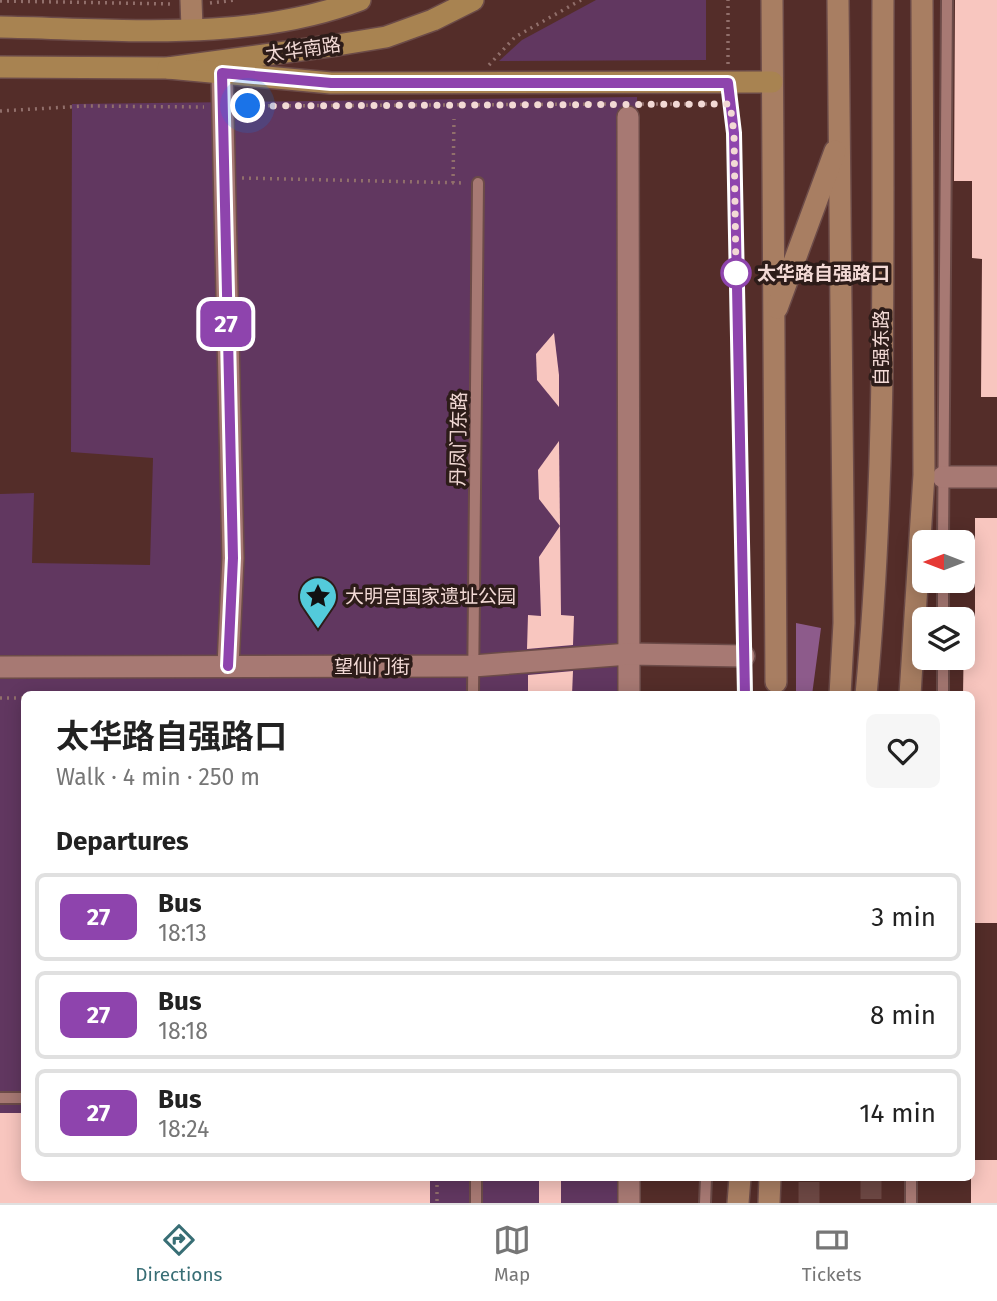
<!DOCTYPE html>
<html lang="en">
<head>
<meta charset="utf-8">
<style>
  body { margin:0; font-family:"Fira Sans","Noto Sans SC",sans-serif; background:#f6f6f6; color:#222; height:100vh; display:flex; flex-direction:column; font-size:26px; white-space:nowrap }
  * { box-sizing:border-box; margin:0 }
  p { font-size:23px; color:#767676 }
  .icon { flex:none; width:38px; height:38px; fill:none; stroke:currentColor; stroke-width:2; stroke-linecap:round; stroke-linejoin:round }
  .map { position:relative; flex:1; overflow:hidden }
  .details { position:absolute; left:21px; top:691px; width:954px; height:490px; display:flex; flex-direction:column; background:#fff; border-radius:10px; box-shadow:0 4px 18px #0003 }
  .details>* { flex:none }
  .badge { padding:0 14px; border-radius:10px; font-size:24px; line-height:46px }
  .needle { width:46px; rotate:270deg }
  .fabs { position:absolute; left:912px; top:530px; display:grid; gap:14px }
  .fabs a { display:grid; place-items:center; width:63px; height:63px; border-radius:10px; background:#fff; box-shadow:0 4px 18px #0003; font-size:35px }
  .you { position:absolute; width:35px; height:35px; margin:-18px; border:5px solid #fff; border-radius:50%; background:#1a73e8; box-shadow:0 0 0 10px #1a73e833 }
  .map>.badge { position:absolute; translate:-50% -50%; box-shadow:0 0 0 4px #fff }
  h2 { padding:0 35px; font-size:26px; line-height:63px }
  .round { display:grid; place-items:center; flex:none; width:74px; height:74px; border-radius:10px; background:#f6f6f6 }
  .summary { display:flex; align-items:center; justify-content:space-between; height:119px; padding:0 35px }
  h1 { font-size:33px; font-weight:700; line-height:52px }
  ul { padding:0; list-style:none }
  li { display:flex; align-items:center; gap:21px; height:88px; margin:0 14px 10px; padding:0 21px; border:4px solid #e0e0e0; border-radius:10px }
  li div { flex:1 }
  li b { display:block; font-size:26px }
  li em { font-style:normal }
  li .badge { min-width:77px; font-weight:700; text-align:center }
  .tabs { display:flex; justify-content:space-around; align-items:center; height:98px; border-top:2px solid #e0e0e0; background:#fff; font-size:19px; color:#767676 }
  .tabs a { display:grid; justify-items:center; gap:4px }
  .tabs .selected { color:#386e75 }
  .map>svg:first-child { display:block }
  .green { fill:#613760 }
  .forest { fill:#8d5b8b }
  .building { fill:#f8c6bf }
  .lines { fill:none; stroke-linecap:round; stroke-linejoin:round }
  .street-tunnel { stroke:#6c4743; stroke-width:21; stroke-dasharray:21 10; stroke-linecap:butt }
  .lane-casing { stroke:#6c4b48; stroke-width:14 }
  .street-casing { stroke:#6c4b48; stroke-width:24 }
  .secondary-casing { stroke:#6c4b48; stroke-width:24 }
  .primary-casing { stroke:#6c4b48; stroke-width:24 }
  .path { stroke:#916f6b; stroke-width:3.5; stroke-dasharray:2 5; stroke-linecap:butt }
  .lane { stroke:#a77973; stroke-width:10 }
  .street { stroke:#a77973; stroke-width:21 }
  .secondary { stroke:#a87e62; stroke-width:21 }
  .primary { stroke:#a88351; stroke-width:21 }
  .line-casing { stroke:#fff; stroke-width:16 }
  .line { stroke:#8e44ad; stroke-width:10 }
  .walk { stroke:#f2d9d5; stroke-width:7; stroke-dasharray:0 12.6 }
  .stop-dot { fill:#fff; stroke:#8e44ad; stroke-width:3.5 }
  .labels { text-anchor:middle; stroke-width:7; stroke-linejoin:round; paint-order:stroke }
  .street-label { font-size:19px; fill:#f2d9d5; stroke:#2d1c19 }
  .stop-label { font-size:19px; font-weight:bold; fill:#f2d9d5; stroke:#2d1c19; text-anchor:start }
  .poi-label { font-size:19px; fill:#f2d9d5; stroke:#2d1c19; text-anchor:start }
</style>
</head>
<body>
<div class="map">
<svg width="997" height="1203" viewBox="0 0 997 1203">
  <rect width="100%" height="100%" fill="#542d29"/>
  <g class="green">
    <path d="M596,0h110v60l-207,1 23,-21z"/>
    <path d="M637,97l-1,598h-612v483h611v25h-635v-709l34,-1 -2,70 118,2 3,-107 -82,-6 1,-348z"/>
  </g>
  <path class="forest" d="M796,623l25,5 -9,67h-37l21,-2z"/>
  <g class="building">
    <path d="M955,0h42v397h-16l1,-138 -10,-1v-77h-18z"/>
    <path d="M554,333l5,42v32l-22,-27 -1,-26z"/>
    <path d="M559,441l1,85 -21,-27 -1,-29z"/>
    <path d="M975,518h22v405h-26v-228h-8l1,-65h11z"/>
    <path d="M560,526l1,89 13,1 -1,29 -46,4 1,-34 13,1 -2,-59z"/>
    <path d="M573,671l-1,24h-44v-20z"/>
    <path d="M0,1113h24v65h406v25h-430z"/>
    <rect x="971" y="1160" width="26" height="43"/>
    <rect x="539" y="1178" width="22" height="25"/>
  </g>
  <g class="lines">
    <g class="street-tunnel">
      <path d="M871,1178v25"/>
      <path d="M809,1203v-25"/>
    </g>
    <defs>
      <g id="lane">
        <path d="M728,83l6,50 11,562"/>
        <path d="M943,542l4,-542"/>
        <path d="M943,620v-39"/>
        <path d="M473,695l5,-512"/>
        <path d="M943,695v-37"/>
        <path d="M0,1098h24"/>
        <path d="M911,1178v25"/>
        <path d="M476,1203v-25"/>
        <path d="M705,1203l1,-25"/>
      </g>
      <g id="street">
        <path d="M222,73l11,485 -5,108"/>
        <path d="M628,117l1,578"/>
        <path d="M943,477h54"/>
        <path d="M0,667l473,-1 156,-12 115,2"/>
        <path d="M629,1178v25"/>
      </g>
      <g id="secondary">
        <path d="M191,0l1,28"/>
        <path d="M772,0l4,682"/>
        <path d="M838,0l6,623 -4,72"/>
        <path d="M777,308l58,-157"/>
        <path d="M866,695c22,-231 16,-464 17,-695"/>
        <path d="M910,695l14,-220 -2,-475"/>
        <path d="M738,1203l2,-25"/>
        <path d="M769,1203l1,-25"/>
      </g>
      <g id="primary">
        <path d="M0,27c117,2 248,16 360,-27"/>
        <path d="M0,67l168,1 169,-23 49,-8 47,-17 40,-20"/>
        <path d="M168,68l163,15 441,-1"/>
      </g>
    </defs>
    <use href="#lane" class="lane-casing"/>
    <use href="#street" class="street-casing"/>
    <use href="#secondary" class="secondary-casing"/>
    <use href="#primary" class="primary-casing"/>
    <g class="path">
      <path d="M0,1l174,3"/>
      <path d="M210,3l26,-3"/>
      <path d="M728,64v-64"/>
      <path d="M489,65l26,-28 66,-37"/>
      <path d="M642,104h77"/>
      <path d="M240,106l374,-2"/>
      <path d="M0,111l85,-5 119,1"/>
      <path d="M242,178l223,5"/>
      <path d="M453,183l1,-64"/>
      <path d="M0,698h24"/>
      <path d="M437,1178v25"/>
    </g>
    <use href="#lane" class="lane"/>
    <use href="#street" class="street"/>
    <use href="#secondary" class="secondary"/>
    <use href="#primary" class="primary"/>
  </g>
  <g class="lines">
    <defs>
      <path id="line" d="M228,666l5,-108 -11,-485 109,10h397l6,50 11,562"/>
    </defs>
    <use href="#line" class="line-casing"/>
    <use href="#line" class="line"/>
    <path class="walk" d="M248,106l482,-2 4,29 2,140"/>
  </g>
  <defs>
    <symbol id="sight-pin" viewBox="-11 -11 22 30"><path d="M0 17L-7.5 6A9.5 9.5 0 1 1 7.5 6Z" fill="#53cbdb" stroke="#2d1c19"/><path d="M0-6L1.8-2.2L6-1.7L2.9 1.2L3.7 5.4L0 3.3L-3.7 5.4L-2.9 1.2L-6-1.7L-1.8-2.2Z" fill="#111"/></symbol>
  </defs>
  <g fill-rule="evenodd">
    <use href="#sight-pin" x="296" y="574" width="44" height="60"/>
  </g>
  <circle class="stop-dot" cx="736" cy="273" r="14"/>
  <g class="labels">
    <g class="street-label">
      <text transform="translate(303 49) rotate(-8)" y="7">太华南路</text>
      <text transform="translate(881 348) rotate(-90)" y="7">自强东路</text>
      <text transform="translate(458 439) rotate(-89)" y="7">丹凤门东路</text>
      <text x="372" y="673">望仙门街</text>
    </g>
    <g class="stop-label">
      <text x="757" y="280">太华路自强路口</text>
    </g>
    <g class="poi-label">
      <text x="345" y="603">大明宫国家遗址公园</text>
    </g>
  </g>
</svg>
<div class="fabs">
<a><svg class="needle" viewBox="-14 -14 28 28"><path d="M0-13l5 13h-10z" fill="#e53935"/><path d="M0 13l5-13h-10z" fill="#767676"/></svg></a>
<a><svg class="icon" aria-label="layers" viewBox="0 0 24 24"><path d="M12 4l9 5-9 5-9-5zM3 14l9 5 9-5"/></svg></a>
</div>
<div class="you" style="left:248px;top:106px"></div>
<b class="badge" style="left:226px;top:324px;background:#8e44ad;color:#fff">27</b>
<section class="details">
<div class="summary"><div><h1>太华路自强路口</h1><p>Walk · 4 min · 250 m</p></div><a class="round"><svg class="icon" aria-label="heart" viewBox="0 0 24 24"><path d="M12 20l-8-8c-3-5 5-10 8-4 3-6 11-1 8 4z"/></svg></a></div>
<h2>Departures</h2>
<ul>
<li><span class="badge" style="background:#8e44ad;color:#fff">27</span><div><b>Bus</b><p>18:13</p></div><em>3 min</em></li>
<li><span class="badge" style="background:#8e44ad;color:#fff">27</span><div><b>Bus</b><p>18:18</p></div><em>8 min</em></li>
<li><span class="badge" style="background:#8e44ad;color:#fff">27</span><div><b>Bus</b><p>18:24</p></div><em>14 min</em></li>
</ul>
</section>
</div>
<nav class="tabs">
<a class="selected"><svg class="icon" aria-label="directions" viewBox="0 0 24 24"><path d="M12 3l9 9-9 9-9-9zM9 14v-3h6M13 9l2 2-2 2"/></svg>Directions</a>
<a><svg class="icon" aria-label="map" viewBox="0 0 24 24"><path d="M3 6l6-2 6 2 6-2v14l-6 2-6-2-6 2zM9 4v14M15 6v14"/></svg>Map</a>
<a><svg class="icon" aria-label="tickets" viewBox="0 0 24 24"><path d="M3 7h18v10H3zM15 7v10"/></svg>Tickets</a>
</nav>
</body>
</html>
